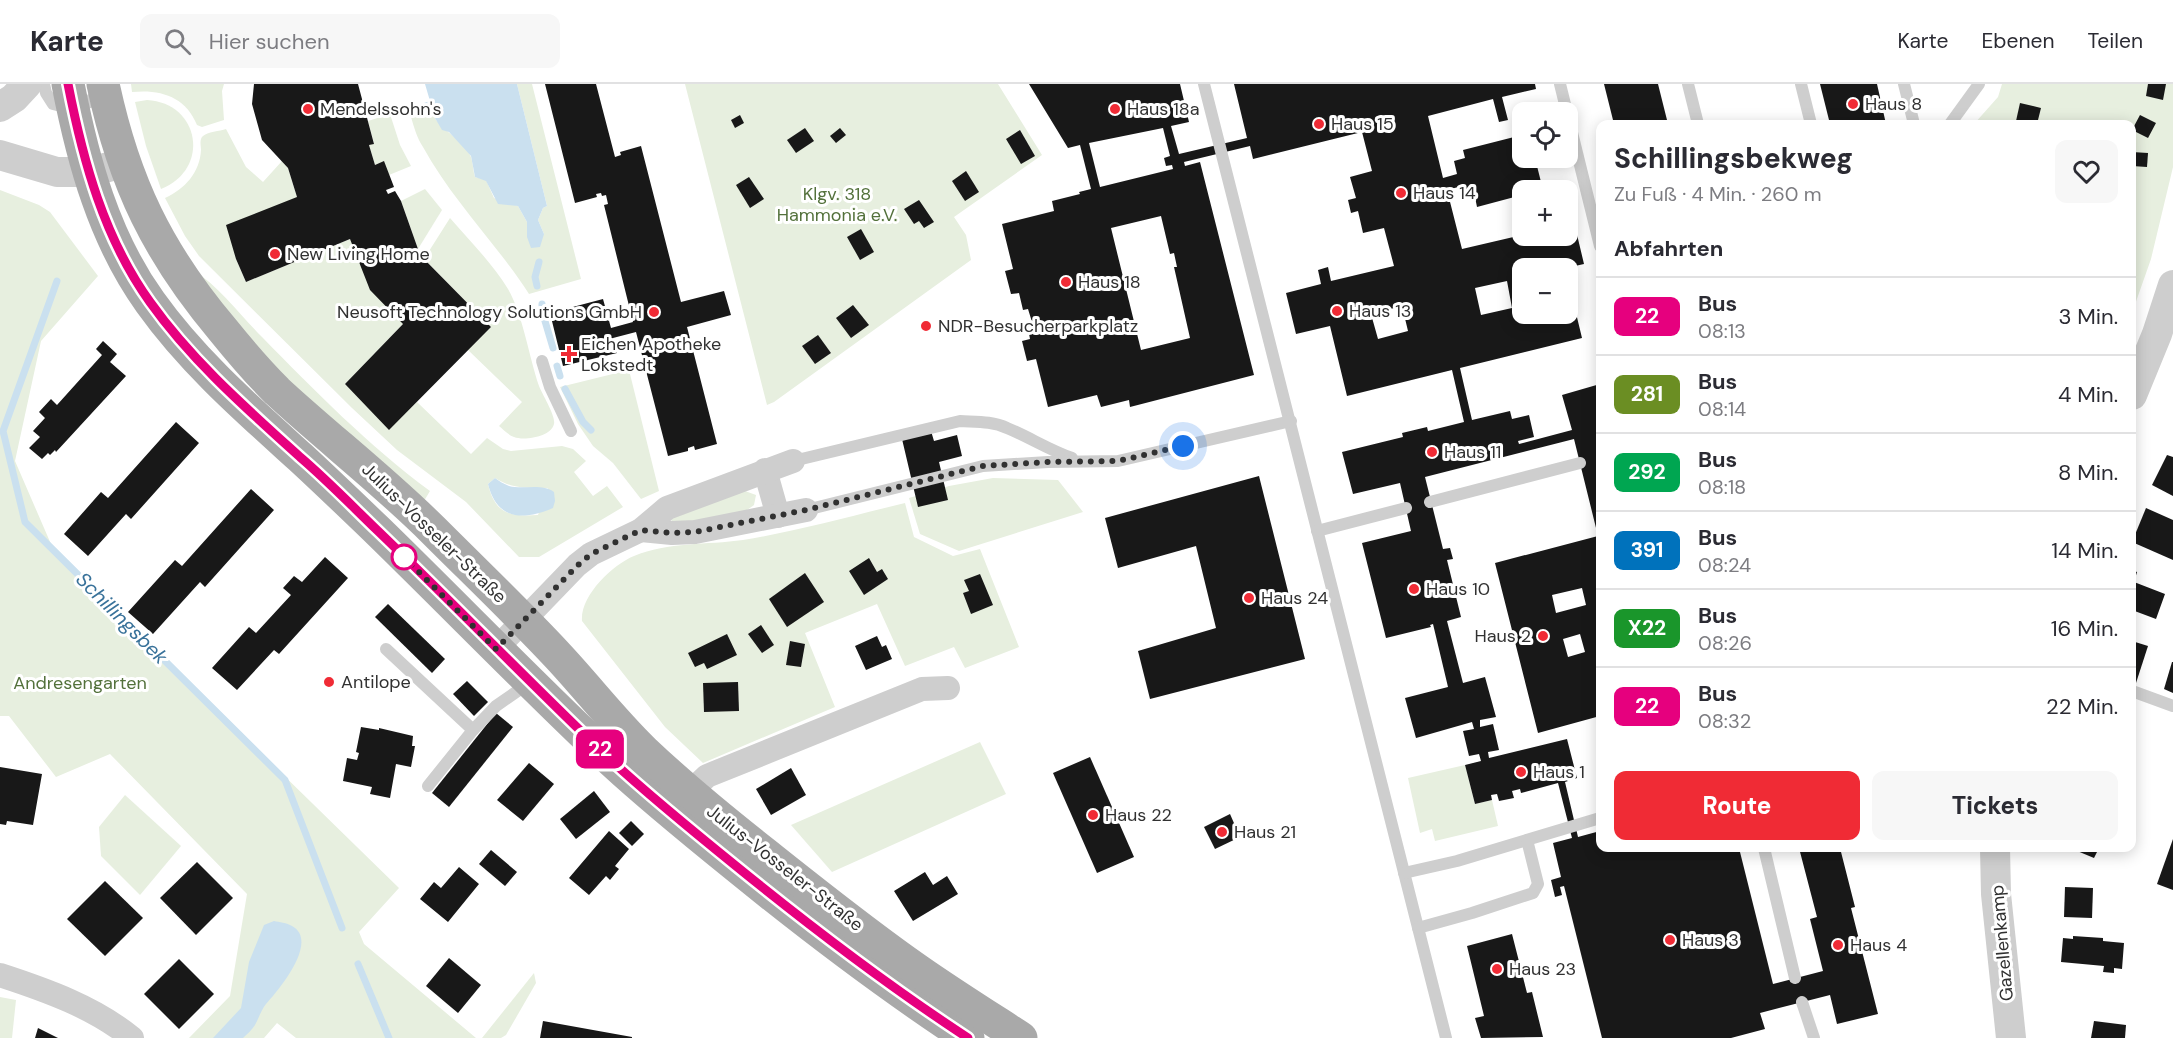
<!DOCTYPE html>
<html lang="de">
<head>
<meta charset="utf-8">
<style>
  body { margin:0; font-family:"DM Sans",sans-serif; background:#f7f7f7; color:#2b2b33; height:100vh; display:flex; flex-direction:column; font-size:22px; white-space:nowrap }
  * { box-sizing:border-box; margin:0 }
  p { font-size:20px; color:#7c7c81 }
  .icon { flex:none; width:33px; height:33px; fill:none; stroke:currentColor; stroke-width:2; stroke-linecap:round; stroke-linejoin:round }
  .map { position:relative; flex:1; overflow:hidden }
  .sheet { position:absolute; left:1596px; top:36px; width:540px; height:732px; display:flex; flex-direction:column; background:#fff; border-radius:12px; box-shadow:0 3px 15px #0003 }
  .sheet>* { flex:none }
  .badge { padding:0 12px; border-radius:9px; font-size:21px; line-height:39px }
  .fabs { position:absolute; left:1512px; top:18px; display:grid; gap:12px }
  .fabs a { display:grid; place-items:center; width:66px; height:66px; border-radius:12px; background:#fff; box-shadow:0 3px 15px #0003; font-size:30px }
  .you { position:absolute; width:30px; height:30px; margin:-15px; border:4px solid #fff; border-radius:50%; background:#1a73e8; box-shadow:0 0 0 9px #1a73e833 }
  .map>.badge { position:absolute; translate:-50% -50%; box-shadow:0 0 0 3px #fff }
  h2 { padding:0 18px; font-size:22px; line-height:54px }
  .round { display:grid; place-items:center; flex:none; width:63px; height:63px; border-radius:12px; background:#f7f7f7 }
  .headline { display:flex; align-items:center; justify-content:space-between; height:102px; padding:0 18px }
  h1 { font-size:28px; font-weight:800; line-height:45px }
  .button { display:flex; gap:12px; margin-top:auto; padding:12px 18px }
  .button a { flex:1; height:69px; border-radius:12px; background:#f02b35; color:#fff; font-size:24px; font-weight:800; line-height:69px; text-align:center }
  .button a+a { background:#f7f7f7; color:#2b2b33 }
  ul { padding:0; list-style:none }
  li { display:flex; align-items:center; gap:18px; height:78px; padding:0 18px; border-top:2px solid #e1e1e2 }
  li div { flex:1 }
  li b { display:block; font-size:22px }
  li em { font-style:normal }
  li .badge { min-width:66px; font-weight:700; text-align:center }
  header { display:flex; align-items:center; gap:36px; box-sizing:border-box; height:84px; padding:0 30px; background:#fff; border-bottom:2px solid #e1e1e2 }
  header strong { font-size:28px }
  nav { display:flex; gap:33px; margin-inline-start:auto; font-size:21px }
  .search { width:420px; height:54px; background:#f7f7f7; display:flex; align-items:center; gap:15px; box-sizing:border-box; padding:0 21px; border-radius:12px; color:#7c7c81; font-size:22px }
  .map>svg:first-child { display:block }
  .green { fill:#e7efdf; fill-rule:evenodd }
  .water { fill:#cae0ef }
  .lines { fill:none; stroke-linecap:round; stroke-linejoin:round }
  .stream { stroke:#cae0ef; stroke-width:7 }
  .building { fill:#181818; fill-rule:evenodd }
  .service { stroke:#cecece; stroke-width:12 }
  .minor { stroke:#cecece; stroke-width:24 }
  .tertiary { stroke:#cecece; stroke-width:30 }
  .primary { stroke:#a9a9a9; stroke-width:33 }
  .line-casing { stroke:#fff; stroke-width:14 }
  .line { stroke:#e6007e; stroke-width:9 }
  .walk { stroke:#313131; stroke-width:6; stroke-dasharray:0 10.8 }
  .poi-dot { fill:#f02b35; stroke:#fff; stroke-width:2 }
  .stop-dot { fill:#fff; stroke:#e6007e; stroke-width:3 }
  .labels { text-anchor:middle; stroke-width:6; stroke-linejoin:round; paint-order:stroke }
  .poi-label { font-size:18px; fill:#313131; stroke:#fff; text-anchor:start }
  .park-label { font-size:18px; fill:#53713b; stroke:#fff }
  .street-label { font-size:18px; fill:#313131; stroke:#fff }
  .water-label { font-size:20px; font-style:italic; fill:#39729a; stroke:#fff }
</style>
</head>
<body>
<header>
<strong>Karte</strong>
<div class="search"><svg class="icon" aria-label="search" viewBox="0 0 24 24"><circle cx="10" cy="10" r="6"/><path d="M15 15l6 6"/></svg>Hier suchen</div>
<nav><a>Karte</a><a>Ebenen</a><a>Teilen</a></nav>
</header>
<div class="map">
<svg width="2173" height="954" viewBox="0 0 2173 954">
  <rect width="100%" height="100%" fill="#fff"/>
  <g class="green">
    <path d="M131,0h93l-2,7 2,29 -22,7 -5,-2c-11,-28 -36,-36 -65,-33z"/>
    <path d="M517,0h15l49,195 -52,15c-33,-51 -77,-94 -106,-147 -6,-9 -9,-20 -12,-30l4,-11 3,7h14c8,18 32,26 39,44 2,6 2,14 4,20l11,3 8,18 24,8 9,16v15l17,-3 -6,-14 5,-12 4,-2z"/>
    <path d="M685,0h313l44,71 -88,62 12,18 5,25 -197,142 -7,3z"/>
    <path d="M2002,0h171v83l-22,92 -19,54v-189h-158l24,-27z"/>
    <path d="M147,16c53,3 64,69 14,89l-15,-43 -11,-44z"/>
    <path d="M390,30l10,31 11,21 -22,9 -5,-13 -9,3 -6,-20 5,-2 -6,-22z"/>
    <path d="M226,45l20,38 17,15 19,-21 6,7 9,29 -61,62 10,23 104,-43 53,85 -58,60 44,45 28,-27 54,52 16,-16 16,11 8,2 51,-5 11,3 13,12 -12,11 19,24 14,-10 16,21 -84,50h-20l-53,-55 -69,-52 -45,-42 -153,-152 -14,-20 -20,-38c20,-9 35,-26 36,-48 0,-4 -2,-11 2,-14 4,-4 17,-5 23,-7zM495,394c17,11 34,10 53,10l-10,27c-28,2 -43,-1 -50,-31z"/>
    <path d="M425,105l17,21 -24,39 -17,-48z"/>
    <path d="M0,106l39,15 11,7 48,64 -57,65 -26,120 39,90 345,337 -40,44 5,12 112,94h-180l-19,-15 -13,15h-75l41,-42 17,-102 -137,-140 -54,23 -47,-61h-9z"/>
    <path d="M450,134c20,23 42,45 58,71 15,26 21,68 31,97 3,8 17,30 15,38 -3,13 -30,17 -40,13 -6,-2 -11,-8 -15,-11l23,-24 -54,-52 23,-23 -67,-68z"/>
    <path d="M193,186c27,17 46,44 69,67 53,54 107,109 168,154l-6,10 -148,-129z"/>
    <path d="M629,286l30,121 -18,8 -28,-36 -20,-17 -15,-22 -18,-37z"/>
    <path d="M993,394l65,2 25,32 -124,39 -39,-17 -11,-36 40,-12z"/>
    <path d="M745,407l11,4 -2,10 -11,8 -73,12 3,-8z"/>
    <path d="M905,419l9,34 39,19 27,-7 39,98 -54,21 -11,-21 -49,19 -28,-62 -72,29 30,74 -132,56 -38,-36 -83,-106c-2,-25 30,-56 52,-65 34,-14 73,-11 109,-16 55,-9 108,-24 162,-37z"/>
    <path d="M980,658l26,52 -174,78 -41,-47z"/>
    <path d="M1465,681l10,39 17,-4 6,26 -63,15 -3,-12 -12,4 -12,-55z"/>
    <path d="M125,711l56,51 -41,49 -39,-39 -2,-29z"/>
    <path d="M534,889l2,10 -30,52 -5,3h-19z"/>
    <path d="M0,913l16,3 -4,38h-12z"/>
  </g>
  <g class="water">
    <path d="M425,0h92l30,122 -4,2 -5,12 6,14 -4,13 -9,1 -4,-11v-15l-9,-16 -20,-2 -12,-23 -11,-4 -4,-21 -22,-24 -7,-2 -10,-17h-14l-3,-7 15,-5z"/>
    <path d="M495,394c4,3 9,6 14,8 14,4 33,-3 45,6l1,9 -2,7c-30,13 -56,12 -65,-24z"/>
    <path d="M274,837c5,1 13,2 18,5 28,15 -14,65 -26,78 -5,6 -7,14 -11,21 -3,5 -8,9 -12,13h-30l28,-30 8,-46 15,-37z"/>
  </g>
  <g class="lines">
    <g class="stream">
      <path d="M57,197l-54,150 22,91 260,258 57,148"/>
      <path d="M537,202l-2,-9 4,-15"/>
      <path d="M542,220v7l11,37"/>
      <path d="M557,282l3,10"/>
      <path d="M565,305l18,33 8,8"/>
      <path d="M358,880l31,74"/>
    </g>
  </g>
  <g class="building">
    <path d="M254,0h104l16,60 -5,1 6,20 9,-4 10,26 -8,3 2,4 7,-3 6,10 17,48 6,10 67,68 -102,103 -44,-46 58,-60 -33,-34 -20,-51 -104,43 -10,-23 -10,-34 71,-28 -9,-29 -26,-28 -10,-36z"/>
    <path d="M545,0h51l19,73 6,-2 -1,-3 21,-6 40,156 43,-11 7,24 -44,12 30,117 -22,6 -1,-4 -6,2v3l-20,5 -32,-124 -23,6 4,15 -54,13 -13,-53 53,-14 8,29 22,-6 -29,-117 4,-1 -2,-9 -4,1 -1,-3 -5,1 1,3 -22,6z"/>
    <path d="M1029,0h151l9,38 -18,4 8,28 68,-16 -13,-54h301l1,5 -34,8 6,23 -9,2 -6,-23 -65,17 15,62 14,-4 -3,-13 11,-3 -2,-8 59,-15v23h13l8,32h-21v5l-45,12 -2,-10 -10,2 -3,-13 -15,4 15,59 60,-14 46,1v-12l6,-2 10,42 -18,4h-44v46h46v-34l14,58 -122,30 12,52 38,-9 2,8 17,-4 5,22 -16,4 1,3 53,-14 -10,-35 38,-11v332l-62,17 -43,-170 103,-27 -24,-97 -149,38 18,72 7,-1 3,11 -6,1 14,57 -14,4 16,62 22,-6 11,40 -16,3v7l13,-3 6,26 -11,2 1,6 78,-19 10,39 -12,4 13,55 22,-6v17h139l34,136 50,-13 -13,-52 7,-2 -18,-69h41l15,59 -4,1 27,106 -41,10 -7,-29 -70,18 5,16 -34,9h-129l-38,-152 -4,1 2,8 -7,2 -4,-17 10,-3 -8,-34 19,-5 -14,-55 -37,10 -1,-4 -8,2 2,7 -15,3 -2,-7 -6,1 1,5 -17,4 -10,-39 16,-4 -2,-7 -10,2 -6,-25 11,-2 -2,-7 -56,16 -11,-40 43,-11 -15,-63 -3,1 1,2 -45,11 -24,-95 49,-12 -11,-48 -47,11 -11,-42 61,-15 -1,-4 25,-6 1,4 36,-9 -12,-52 -105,26 -17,-70 -34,8 -10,-41 35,-9 -3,-14 10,-3 3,14 63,-15 -10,-38 -21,5 -5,-22 -7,2 -3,-13 8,-2 -6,-21 22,-6 -10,-39 -109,27 -3,-13 -66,16 1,4 15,-4 54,213 -124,32 -1,-7 -28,7 -4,-12 -49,12 -12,-48 -9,2 -5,-20 8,-2 -3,-16 5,-1 -4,-13 -5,1 -4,-17 -8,1 -6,-23 8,-2 -11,-45 52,-13 -2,-10 28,-7 -1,-2 12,-3 -11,-44 -12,3zM1163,44l7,28 -6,2 2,8 6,-1 1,4 -73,18 -11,-44zM1161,132l9,38 4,-1 3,14h-3l16,71 -49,12 -30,-122zM1507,197l5,27 -31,7 -6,-27zM1402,222l6,25 -30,8 -7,-25zM1582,504l4,17 -30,8 -4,-18zM1580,550l5,18 -17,5 -5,-18z"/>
    <path d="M1604,0h54l10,40h-54z"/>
    <path d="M1820,0h57l9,40h-56z"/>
    <path d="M2148,0h18l-3,16 -17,-4z"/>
    <path d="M2020,19l21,5 -4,16 -21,-3z"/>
    <path d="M740,31l4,8 -9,5 -4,-8z"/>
    <path d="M2140,31l16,8 -8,15 -16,-8z"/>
    <path d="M805,44l9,13 -18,12 -9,-13z"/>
    <path d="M840,44l6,7 -10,8 -6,-7z"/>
    <path d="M1020,46l15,26 -14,8 -15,-25z"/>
    <path d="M2132,68l16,1 -1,14 -15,-1z"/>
    <path d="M966,87l13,21 -14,9 -13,-20z"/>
    <path d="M749,93l15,22 -14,9 -14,-23z"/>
    <path d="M919,116l15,22 -10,6 -5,-7 -5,3 -10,-15z"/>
    <path d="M861,145l13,23 -14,8 -13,-23z"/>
    <path d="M853,221l16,20 -18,13 -15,-20z"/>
    <path d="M818,251l13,18 -16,11 -13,-18z"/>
    <path d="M103,257l14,13 -7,8 16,14 -70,76 -1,-2 -5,5 -2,-2 -6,6 -13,-11 11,-11 -7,-6 12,-13 -6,-6 12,-13 6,6 45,-50 -6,-6z"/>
    <path d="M176,338l23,21 -68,76 -5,-5 -38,42 -24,-22 37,-42 7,6z"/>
    <path d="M931,347l3,10 23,-6 5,21 -23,6 9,38 -30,7 -16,-68z"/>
    <path d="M2167,371l6,2v39l-21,-11z"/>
    <path d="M1259,392l46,183 -155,40 -12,-48 78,-23 -20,-82 -78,22 -13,-50z"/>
    <path d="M251,405l23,21 -69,77 -5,-5 -47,52 -25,-22 47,-52 7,6z"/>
    <path d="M2146,424l27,12v40l-41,-18z"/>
    <path d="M325,473l23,21 -69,76 -5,-4 -37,40 -25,-22 37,-41 7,6 35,-38 -8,-7 11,-12 8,6z"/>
    <path d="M869,474l8,14 5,-3 6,10 -24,16 -15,-24z"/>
    <path d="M2132,486l5,2 -3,10 31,12 -9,25 -24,-9z"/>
    <path d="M805,489l19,29 -37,25 -18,-28z"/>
    <path d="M980,490l13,31 -22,9 -8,-21 6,-2 -5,-11z"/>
    <path d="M388,520l57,55 -13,14 -57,-56z"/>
    <path d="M761,541l13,20 -12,8 -14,-19z"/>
    <path d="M727,550l10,21 -30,14 -3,-6 -9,4 -7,-14z"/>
    <path d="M877,552l5,11 4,-2 6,14 -26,11 -11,-24z"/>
    <path d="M790,557l15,3 -4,23 -15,-2z"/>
    <path d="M2132,557l16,5 -12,37 -4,-2z"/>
    <path d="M2172,578h1v31l-9,-4z"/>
    <path d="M467,597l21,21 -14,14 -21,-22z"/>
    <path d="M738,598l1,29 -35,1 -1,-29z"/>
    <path d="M496,629l17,14 -64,80 -17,-14z"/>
    <path d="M361,643l18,3v-2l34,8 -1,10h3l-4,21 -15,-3 -6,34 -20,-4 2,-7 -29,-6 4,-23 10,2 2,-7 -3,-1z"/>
    <path d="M1090,673l44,100 -37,16 -44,-100z"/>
    <path d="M529,679l25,21 -31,37 -26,-21z"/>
    <path d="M0,683l42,7 -9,51 -26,-4 -1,4 -6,-1z"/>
    <path d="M791,684l15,27 -35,20 -15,-26z"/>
    <path d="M594,707l16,21 -34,27 -16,-20z"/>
    <path d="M1230,730l10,23 -25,12 -11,-22z"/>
    <path d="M631,737l13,13 -12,12 -13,-13z"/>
    <path d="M609,747l20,18 -14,17 4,3 -9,11 -4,-4 -17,19 -20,-17z"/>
    <path d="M2173,755v51l-16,-6z"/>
    <path d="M2070,764h29l-5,10z"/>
    <path d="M491,766l26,22 -12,14 -26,-22z"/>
    <path d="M197,778l36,36 -37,37 -36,-37z"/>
    <path d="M459,783l20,17 -31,38 -28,-23 14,-17 7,6z"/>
    <path d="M925,788l8,13 14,-9 11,18 -45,27 -19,-30z"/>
    <path d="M105,797l38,37 -38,38 -38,-37z"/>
    <path d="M2065,803l28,1 -1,30 -28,-1z"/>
    <path d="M1512,850l15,59 5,-1 11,45 -62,1 -6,-20 9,-2 -17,-70z"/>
    <path d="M2073,852l30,2v3l21,2 -2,26 -8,-1v5l-11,-1 1,-6 -43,-4 2,-24 10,1z"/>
    <path d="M449,874l32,27 -23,28 -32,-27z"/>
    <path d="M179,875l35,35 -35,35 -35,-35z"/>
    <path d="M543,937l89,16v1h-92z"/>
    <path d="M2094,937l32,4 -1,13h-34z"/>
    <path d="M38,944l20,10h-23z"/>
  </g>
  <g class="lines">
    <g class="service">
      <path d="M44,0l2,9 7,11 16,4 21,-6 9,-14"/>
      <path d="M1204,0l242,954"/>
      <path d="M1560,0l40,162"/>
      <path d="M1688,0l10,40"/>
      <path d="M1801,0l10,40"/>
      <path d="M1904,0l10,40"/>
      <path d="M1950,40l29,-40"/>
      <path d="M542,277l8,26 21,44"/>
      <path d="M793,377l167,-40c16,1 32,0 47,7 22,9 42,22 65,30"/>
      <path d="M1430,418l150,-39"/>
      <path d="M806,426l177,-44 65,-4 70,-1 173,-40"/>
      <path d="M1317,447l89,-23"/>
      <path d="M386,565l87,81"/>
      <path d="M2132,607l41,15"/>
      <path d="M428,702l45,-56 23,-24 33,-23"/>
      <path d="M1764,764l31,130"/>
      <path d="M1404,789l53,-12 143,-43"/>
      <path d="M1418,844l54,-15 61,-20 5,-9 -11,-44"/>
      <path d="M1802,918l12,36"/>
    </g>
    <g class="minor">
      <path d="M765,386l13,46"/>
      <path d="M641,446l31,3 23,-1 111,-22"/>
      <path d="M496,565l81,-84 14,-11 50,-24 26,-22 126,-47"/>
      <path d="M690,708l17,-16 215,-87 26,-1"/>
      <path d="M0,891c46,15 94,32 132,63"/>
    </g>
    <g class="tertiary">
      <path d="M0,23l14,-9 13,-14"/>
      <path d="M0,71l57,17h32l35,-9"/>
      <path d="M2132,311l25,-61 16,-49"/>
      <path d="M1995,764l1,46 15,144"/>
    </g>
    <g class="primary">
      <path d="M68,0c15,77 36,154 82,218 42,59 97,107 150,155 26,24 52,49 78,74 78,76 155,156 235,231 39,36 81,70 123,104 75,61 151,119 232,172"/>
      <path d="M103,0c21,99 55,169 120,246 17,21 35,42 54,61 52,48 107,90 157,140 41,41 84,82 124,125 29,31 55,65 86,95 39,37 82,72 124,105 49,39 99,79 151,115 33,23 68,45 102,67"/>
    </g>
  </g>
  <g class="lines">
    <defs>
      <path id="line" d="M68,0c15,77 36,154 82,218 42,59 97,107 150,155 27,23 52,49 78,74 79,76 155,155 235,231 39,36 81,70 123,104 75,61 151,119 232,172"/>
    </defs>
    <use href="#line" class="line-casing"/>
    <use href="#line" class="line"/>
    <path class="walk" d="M404,473l92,92 82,-84 13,-11 50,-24 31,3 23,-1 111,-22 177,-44 65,-4 70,-1 65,-15"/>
  </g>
  <g class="poi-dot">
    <circle cx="1853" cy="20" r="6"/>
    <circle cx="308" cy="25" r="6"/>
    <circle cx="1115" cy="25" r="6"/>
    <circle cx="1319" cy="40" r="6"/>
    <circle cx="1401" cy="109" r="6"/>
    <circle cx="275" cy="170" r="6"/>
    <circle cx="1066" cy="198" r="6"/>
    <circle cx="1337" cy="227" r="6"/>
    <circle cx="654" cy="228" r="6"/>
    <circle cx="926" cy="242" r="6"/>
    <path d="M566 261h6v6h6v6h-6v6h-6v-6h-6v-6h6z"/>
    <circle cx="1432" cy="368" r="6"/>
    <circle cx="1414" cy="505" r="6"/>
    <circle cx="1249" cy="514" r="6"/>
    <circle cx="1543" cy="552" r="6"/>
    <circle cx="329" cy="598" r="6"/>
    <circle cx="1521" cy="688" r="6"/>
    <circle cx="1093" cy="731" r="6"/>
    <circle cx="1222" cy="748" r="6"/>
    <circle cx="1670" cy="856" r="6"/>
    <circle cx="1838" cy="861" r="6"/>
    <circle cx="1497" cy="885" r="6"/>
  </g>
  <circle class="stop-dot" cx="404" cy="473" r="12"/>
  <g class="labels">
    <g class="poi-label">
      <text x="1865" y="26">Haus 8</text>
      <text x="320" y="31">Mendelssohn's</text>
      <text x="1127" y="31">Haus 18a</text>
      <text x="1331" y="46">Haus 15</text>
      <text x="1413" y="115">Haus 14</text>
      <text x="287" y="176">New Living Home</text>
      <text x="1078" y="204">Haus 18</text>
      <text x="1349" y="233">Haus 13</text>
      <text x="642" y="234" text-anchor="end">Neusoft Technology Solutions GmbH</text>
      <text x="938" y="248">NDR-Besucherparkplatz</text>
      <text x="581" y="266">Eichen Apotheke<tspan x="581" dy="21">Lokstedt</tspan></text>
      <text x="1444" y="374">Haus 11</text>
      <text x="1426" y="511">Haus 10</text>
      <text x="1261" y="520">Haus 24</text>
      <text x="1531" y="558" text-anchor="end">Haus 2</text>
      <text x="341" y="604">Antilope</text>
      <text x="1533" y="694">Haus 1</text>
      <text x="1105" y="737">Haus 22</text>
      <text x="1234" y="754">Haus 21</text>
      <text x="1682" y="862">Haus 3</text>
      <text x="1850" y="867">Haus 4</text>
      <text x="1509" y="891">Haus 23</text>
    </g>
    <g class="park-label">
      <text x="837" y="116">Klgv. 318<tspan x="837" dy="21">Hammonia e.V.</tspan></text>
      <text x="80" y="605">Andresengarten</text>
    </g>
    <g class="street-label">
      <text transform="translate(434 449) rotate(44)" y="6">Julius-Vosseler-Straße</text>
      <text transform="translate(785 784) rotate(38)" y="6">Julius-Vosseler-Straße</text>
      <text transform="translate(2002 859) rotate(-95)" y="6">Gazellenkamp</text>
    </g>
    <g class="water-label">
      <text transform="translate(122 534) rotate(45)" y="7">Schillingsbek</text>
    </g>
  </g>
</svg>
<div class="fabs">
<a><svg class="icon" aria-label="locate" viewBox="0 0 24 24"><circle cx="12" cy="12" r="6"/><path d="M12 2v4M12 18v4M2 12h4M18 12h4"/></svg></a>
<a>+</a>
<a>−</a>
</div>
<div class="you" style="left:1183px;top:362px"></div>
<b class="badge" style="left:600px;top:665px;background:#e6007e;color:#fff">22</b>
<section class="sheet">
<div class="headline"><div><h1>Schillingsbekweg</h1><p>Zu Fuß · 4 Min. · 260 m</p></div><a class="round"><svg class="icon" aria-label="heart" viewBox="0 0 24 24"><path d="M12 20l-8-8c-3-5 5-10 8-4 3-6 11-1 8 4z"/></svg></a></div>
<h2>Abfahrten</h2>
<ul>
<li><span class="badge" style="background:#e6007e;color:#fff">22</span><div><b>Bus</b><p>08:13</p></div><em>3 Min.</em></li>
<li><span class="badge" style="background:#6b8e23;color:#fff">281</span><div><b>Bus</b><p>08:14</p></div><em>4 Min.</em></li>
<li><span class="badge" style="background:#00a651;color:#fff">292</span><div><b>Bus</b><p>08:18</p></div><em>8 Min.</em></li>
<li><span class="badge" style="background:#0072bc;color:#fff">391</span><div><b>Bus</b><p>08:24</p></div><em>14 Min.</em></li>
<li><span class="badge" style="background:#1a962b;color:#fff">X22</span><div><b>Bus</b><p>08:26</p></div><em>16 Min.</em></li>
<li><span class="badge" style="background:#e6007e;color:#fff">22</span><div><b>Bus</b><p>08:32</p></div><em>22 Min.</em></li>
</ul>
<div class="button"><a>Route</a><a>Tickets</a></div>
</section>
</div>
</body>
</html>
